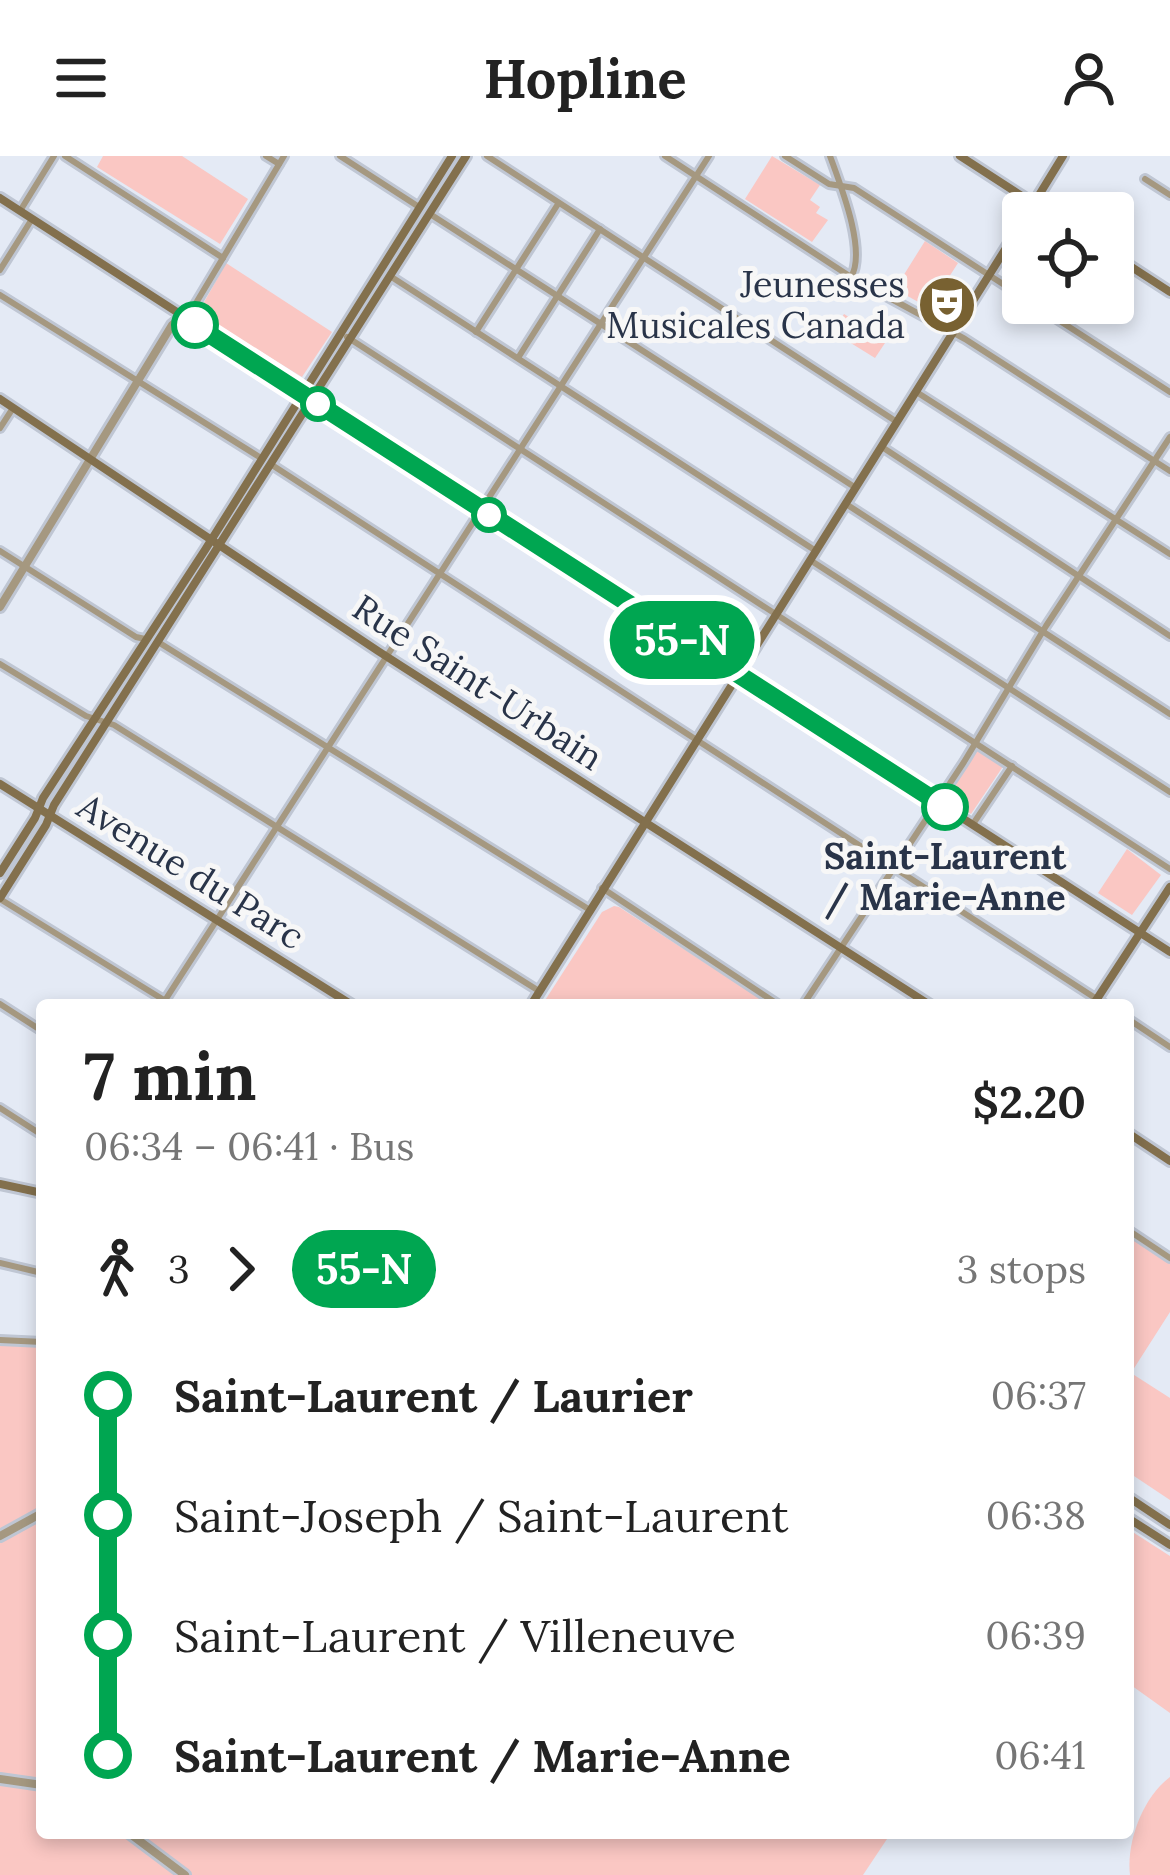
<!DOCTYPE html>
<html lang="en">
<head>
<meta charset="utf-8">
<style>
  body { margin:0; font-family:Lora,serif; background:#f2f2f2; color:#222; height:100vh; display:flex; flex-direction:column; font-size:45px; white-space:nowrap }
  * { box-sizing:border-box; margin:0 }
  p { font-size:39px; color:#767676 }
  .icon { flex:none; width:66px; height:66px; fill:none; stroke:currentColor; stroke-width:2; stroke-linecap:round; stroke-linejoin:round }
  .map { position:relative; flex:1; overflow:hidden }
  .drawer { position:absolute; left:36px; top:843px; width:1098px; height:840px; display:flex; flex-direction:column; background:#fff; border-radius:12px; box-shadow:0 6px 18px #0003 }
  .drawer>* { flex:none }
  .badge { padding:0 24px; border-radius:39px; font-size:42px; line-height:78px }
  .fabs { position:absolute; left:1002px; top:36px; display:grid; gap:24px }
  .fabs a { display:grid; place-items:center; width:132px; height:132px; border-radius:12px; background:#fff; box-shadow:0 6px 18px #0003; font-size:60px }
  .map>.badge { position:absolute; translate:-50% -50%; box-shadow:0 0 0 6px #fff }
  .legs { display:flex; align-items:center; gap:18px; height:132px; padding:0 48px; font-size:39px }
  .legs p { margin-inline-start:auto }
  .headline { display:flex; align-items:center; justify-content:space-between; height:204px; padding:0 48px }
  h1 { font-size:66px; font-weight:700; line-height:90px }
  ul { padding:0 48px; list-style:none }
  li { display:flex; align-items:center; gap:42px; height:120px; font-size:45px }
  li i { display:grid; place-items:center; width:18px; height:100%; margin:0 15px; background:currentColor }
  li i::after { content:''; width:30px; height:30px; margin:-15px; border:9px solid; border-radius:50%; background:#fff }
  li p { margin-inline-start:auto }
  li:first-child i { background:linear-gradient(#0000 50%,currentColor 0) }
  li:last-child i { background:linear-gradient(currentColor 50%,#0000 0) }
  header { display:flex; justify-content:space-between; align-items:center; height:156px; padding:0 48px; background:#fff; font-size:54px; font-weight:700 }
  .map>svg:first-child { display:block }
  .green { fill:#fac7c3 }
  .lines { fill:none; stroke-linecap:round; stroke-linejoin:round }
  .minor-casing { stroke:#bfc6d3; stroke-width:12 }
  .tertiary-casing { stroke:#bfc6d3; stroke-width:14 }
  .secondary-casing { stroke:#bfc6d3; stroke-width:14 }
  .minor { stroke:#a59880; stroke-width:6 }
  .tertiary { stroke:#a59880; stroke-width:8 }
  .secondary { stroke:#83704d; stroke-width:8 }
  .line-1-casing { stroke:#fff; stroke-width:27 }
  .line-1 { stroke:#00a651; stroke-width:18 }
  .stop-1-dot { fill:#fff; stroke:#00a651; stroke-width:6 }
  .labels { text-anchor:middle; stroke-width:10; stroke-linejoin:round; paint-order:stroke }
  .poi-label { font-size:36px; fill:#293449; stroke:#f7f7f7; text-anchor:end }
  .street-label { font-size:36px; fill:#293449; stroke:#f7f7f7 }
  .stop-label { font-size:36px; font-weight:bold; fill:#293449; stroke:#f7f7f7 }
</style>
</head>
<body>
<header><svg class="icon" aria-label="menu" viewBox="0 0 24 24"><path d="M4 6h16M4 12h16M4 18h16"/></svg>Hopline<svg class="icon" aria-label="person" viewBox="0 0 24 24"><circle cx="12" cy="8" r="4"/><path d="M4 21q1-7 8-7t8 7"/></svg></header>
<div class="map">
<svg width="1170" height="1719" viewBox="0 0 1170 1719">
  <rect width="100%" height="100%" fill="#e4eaf5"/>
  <g class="green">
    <path d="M103,0h79l66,43 -28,45 -123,-77z"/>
    <path d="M772,0l48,29 -10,15 10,7 -4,6 12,7 -16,22 -67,-43z"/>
    <path d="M925,85l33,22 -29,45 -34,-19z"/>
    <path d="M226,107l106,69 -30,45 -104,-64z"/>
    <path d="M844,158l43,26 -12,18 -42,-26z"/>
    <path d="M977,592l27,17 -33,49 -24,-16z"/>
    <path d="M1127,693l34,26 -29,40 -34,-22z"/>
    <path d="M614,750l5,1 151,98h-228l60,-93z"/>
    <path d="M1128,1080l42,28v48l-39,61 39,25v102l-42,-28z"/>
    <path d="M0,1188l42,3v486h849l-28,42h-863z"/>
    <path d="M1128,1373l42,27v157l-42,-30z"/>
    <path d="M1170,1621v98h-40c-4,-33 13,-78 40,-98z"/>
  </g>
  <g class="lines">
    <defs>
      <g id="minor">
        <path d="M65,0l158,102"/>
        <path d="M266,0l13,8"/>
        <path d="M340,0l79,51"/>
        <path d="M487,0l410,266"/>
        <path d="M665,0l186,121 114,62 205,132"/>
        <path d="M785,0l44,28 25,4 169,109"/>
        <path d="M830,0c10,28 37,95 21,121"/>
        <path d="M1145,23l25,16"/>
        <path d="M20,55l34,-55"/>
        <path d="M430,58l426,274"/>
        <path d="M0,114l32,-51"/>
        <path d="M390,120l426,275"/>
        <path d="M0,139l261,163"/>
        <path d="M1032,147l138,89"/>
        <path d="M183,160l10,-8 91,-152"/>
        <path d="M476,176l82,-128"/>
        <path d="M347,181l823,532"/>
        <path d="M518,202l82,-129"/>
        <path d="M918,237l252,161"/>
        <path d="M0,272l13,-20"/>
        <path d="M882,291l288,189"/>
        <path d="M272,309l834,540"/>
        <path d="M846,348l324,210"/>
        <path d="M0,395l136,86 9,2"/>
        <path d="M810,404l360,232"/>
        <path d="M158,486l432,268"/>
        <path d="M0,508l86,52 28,9 425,266"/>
        <path d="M973,668l39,-58"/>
        <path d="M602,732l177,117"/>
        <path d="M0,743l172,106"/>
        <path d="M0,848l42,27"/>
        <path d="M162,849l547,-849"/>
        <path d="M803,849l161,-243 82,-136 124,-189"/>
        <path d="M1128,863l42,28"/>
        <path d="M0,952l42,27"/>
        <path d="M42,1044v12"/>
        <path d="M1128,1074l42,28"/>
        <path d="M0,1107l42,10"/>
        <path d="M0,1184l42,2"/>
      </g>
      <g id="tertiary">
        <path d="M0,451l172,-282 11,-9"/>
        <path d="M0,1380l42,-23"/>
        <path d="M0,1623l42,6"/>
        <path d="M129,1677l56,42"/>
      </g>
      <g id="secondary">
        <path d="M960,0l88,57"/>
        <path d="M0,42l1170,754"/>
        <path d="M1028,57l35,-57"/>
        <path d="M1113,99l57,37"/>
        <path d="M0,243l378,252 552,354"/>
        <path d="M0,628l352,221"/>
        <path d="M0,717l35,-55 8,-20 162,-248 247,-394"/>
        <path d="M0,742l46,-73 8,-20 412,-649"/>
        <path d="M531,849l492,-784"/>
        <path d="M1093,849l77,-118"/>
        <path d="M1128,977l42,28"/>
        <path d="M0,1028l42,9"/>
        <path d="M1128,1341l42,28"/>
        <path d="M1128,1362l42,27"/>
      </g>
    </defs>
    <use href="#minor" class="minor-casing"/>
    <use href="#tertiary" class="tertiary-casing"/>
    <use href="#secondary" class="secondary-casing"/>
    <use href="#minor" class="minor"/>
    <use href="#tertiary" class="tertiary"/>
    <use href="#secondary" class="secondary"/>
  </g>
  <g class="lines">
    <defs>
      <path id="line-1" d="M195,169l750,482"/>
    </defs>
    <use href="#line-1" class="line-1-casing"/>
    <use href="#line-1" class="line-1"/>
  </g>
  <defs>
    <symbol id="theatre-disc" viewBox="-11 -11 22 22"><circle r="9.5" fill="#786131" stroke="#f7f7f7"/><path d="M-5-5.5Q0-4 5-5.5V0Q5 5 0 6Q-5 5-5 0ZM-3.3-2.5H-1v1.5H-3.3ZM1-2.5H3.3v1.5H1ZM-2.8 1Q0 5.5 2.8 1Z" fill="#fff"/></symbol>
  </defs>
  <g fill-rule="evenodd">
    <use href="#theatre-disc" x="914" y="116" width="66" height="66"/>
  </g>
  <g class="stop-1-dot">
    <circle cx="195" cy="169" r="21"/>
    <circle cx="318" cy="248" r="15"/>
    <circle cx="489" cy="359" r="15"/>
    <circle cx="945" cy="651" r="21"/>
  </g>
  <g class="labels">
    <g class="poi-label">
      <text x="905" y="141">Jeunesses<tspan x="905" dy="41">Musicales Canada</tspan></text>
    </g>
    <g class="street-label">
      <text transform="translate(478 526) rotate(33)" y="13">Rue Saint-Urbain</text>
      <text transform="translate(191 715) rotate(32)" y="13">Avenue du Parc</text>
    </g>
    <g class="stop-label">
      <text x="945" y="713">Saint-Laurent<tspan x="945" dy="41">/ Marie-Anne</tspan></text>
    </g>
  </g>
</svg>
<div class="fabs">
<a><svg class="icon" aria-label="locate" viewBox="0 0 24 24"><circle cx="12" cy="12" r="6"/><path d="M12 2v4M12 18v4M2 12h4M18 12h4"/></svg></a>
</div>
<b class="badge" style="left:682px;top:484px;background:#00a651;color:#fff">55-N</b>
<section class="drawer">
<div class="headline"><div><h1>7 min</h1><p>06:34 – 06:41 · Bus</p></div><b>$2.20</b></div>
<div class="legs"><svg class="icon" aria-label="walk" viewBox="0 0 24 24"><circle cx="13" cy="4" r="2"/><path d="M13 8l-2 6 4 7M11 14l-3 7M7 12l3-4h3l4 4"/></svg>3<svg class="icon" aria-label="forward" viewBox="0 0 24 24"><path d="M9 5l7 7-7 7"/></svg><b class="badge" style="background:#00a651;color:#fff">55-N</b><p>3 stops</p></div>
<ul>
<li><i style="color:#00a651"></i><b>Saint-Laurent / Laurier</b><p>06:37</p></li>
<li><i style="color:#00a651"></i><span>Saint-Joseph / Saint-Laurent</span><p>06:38</p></li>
<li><i style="color:#00a651"></i><span>Saint-Laurent / Villeneuve</span><p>06:39</p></li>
<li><i style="color:#00a651"></i><b>Saint-Laurent / Marie-Anne</b><p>06:41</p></li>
</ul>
</section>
</div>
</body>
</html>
